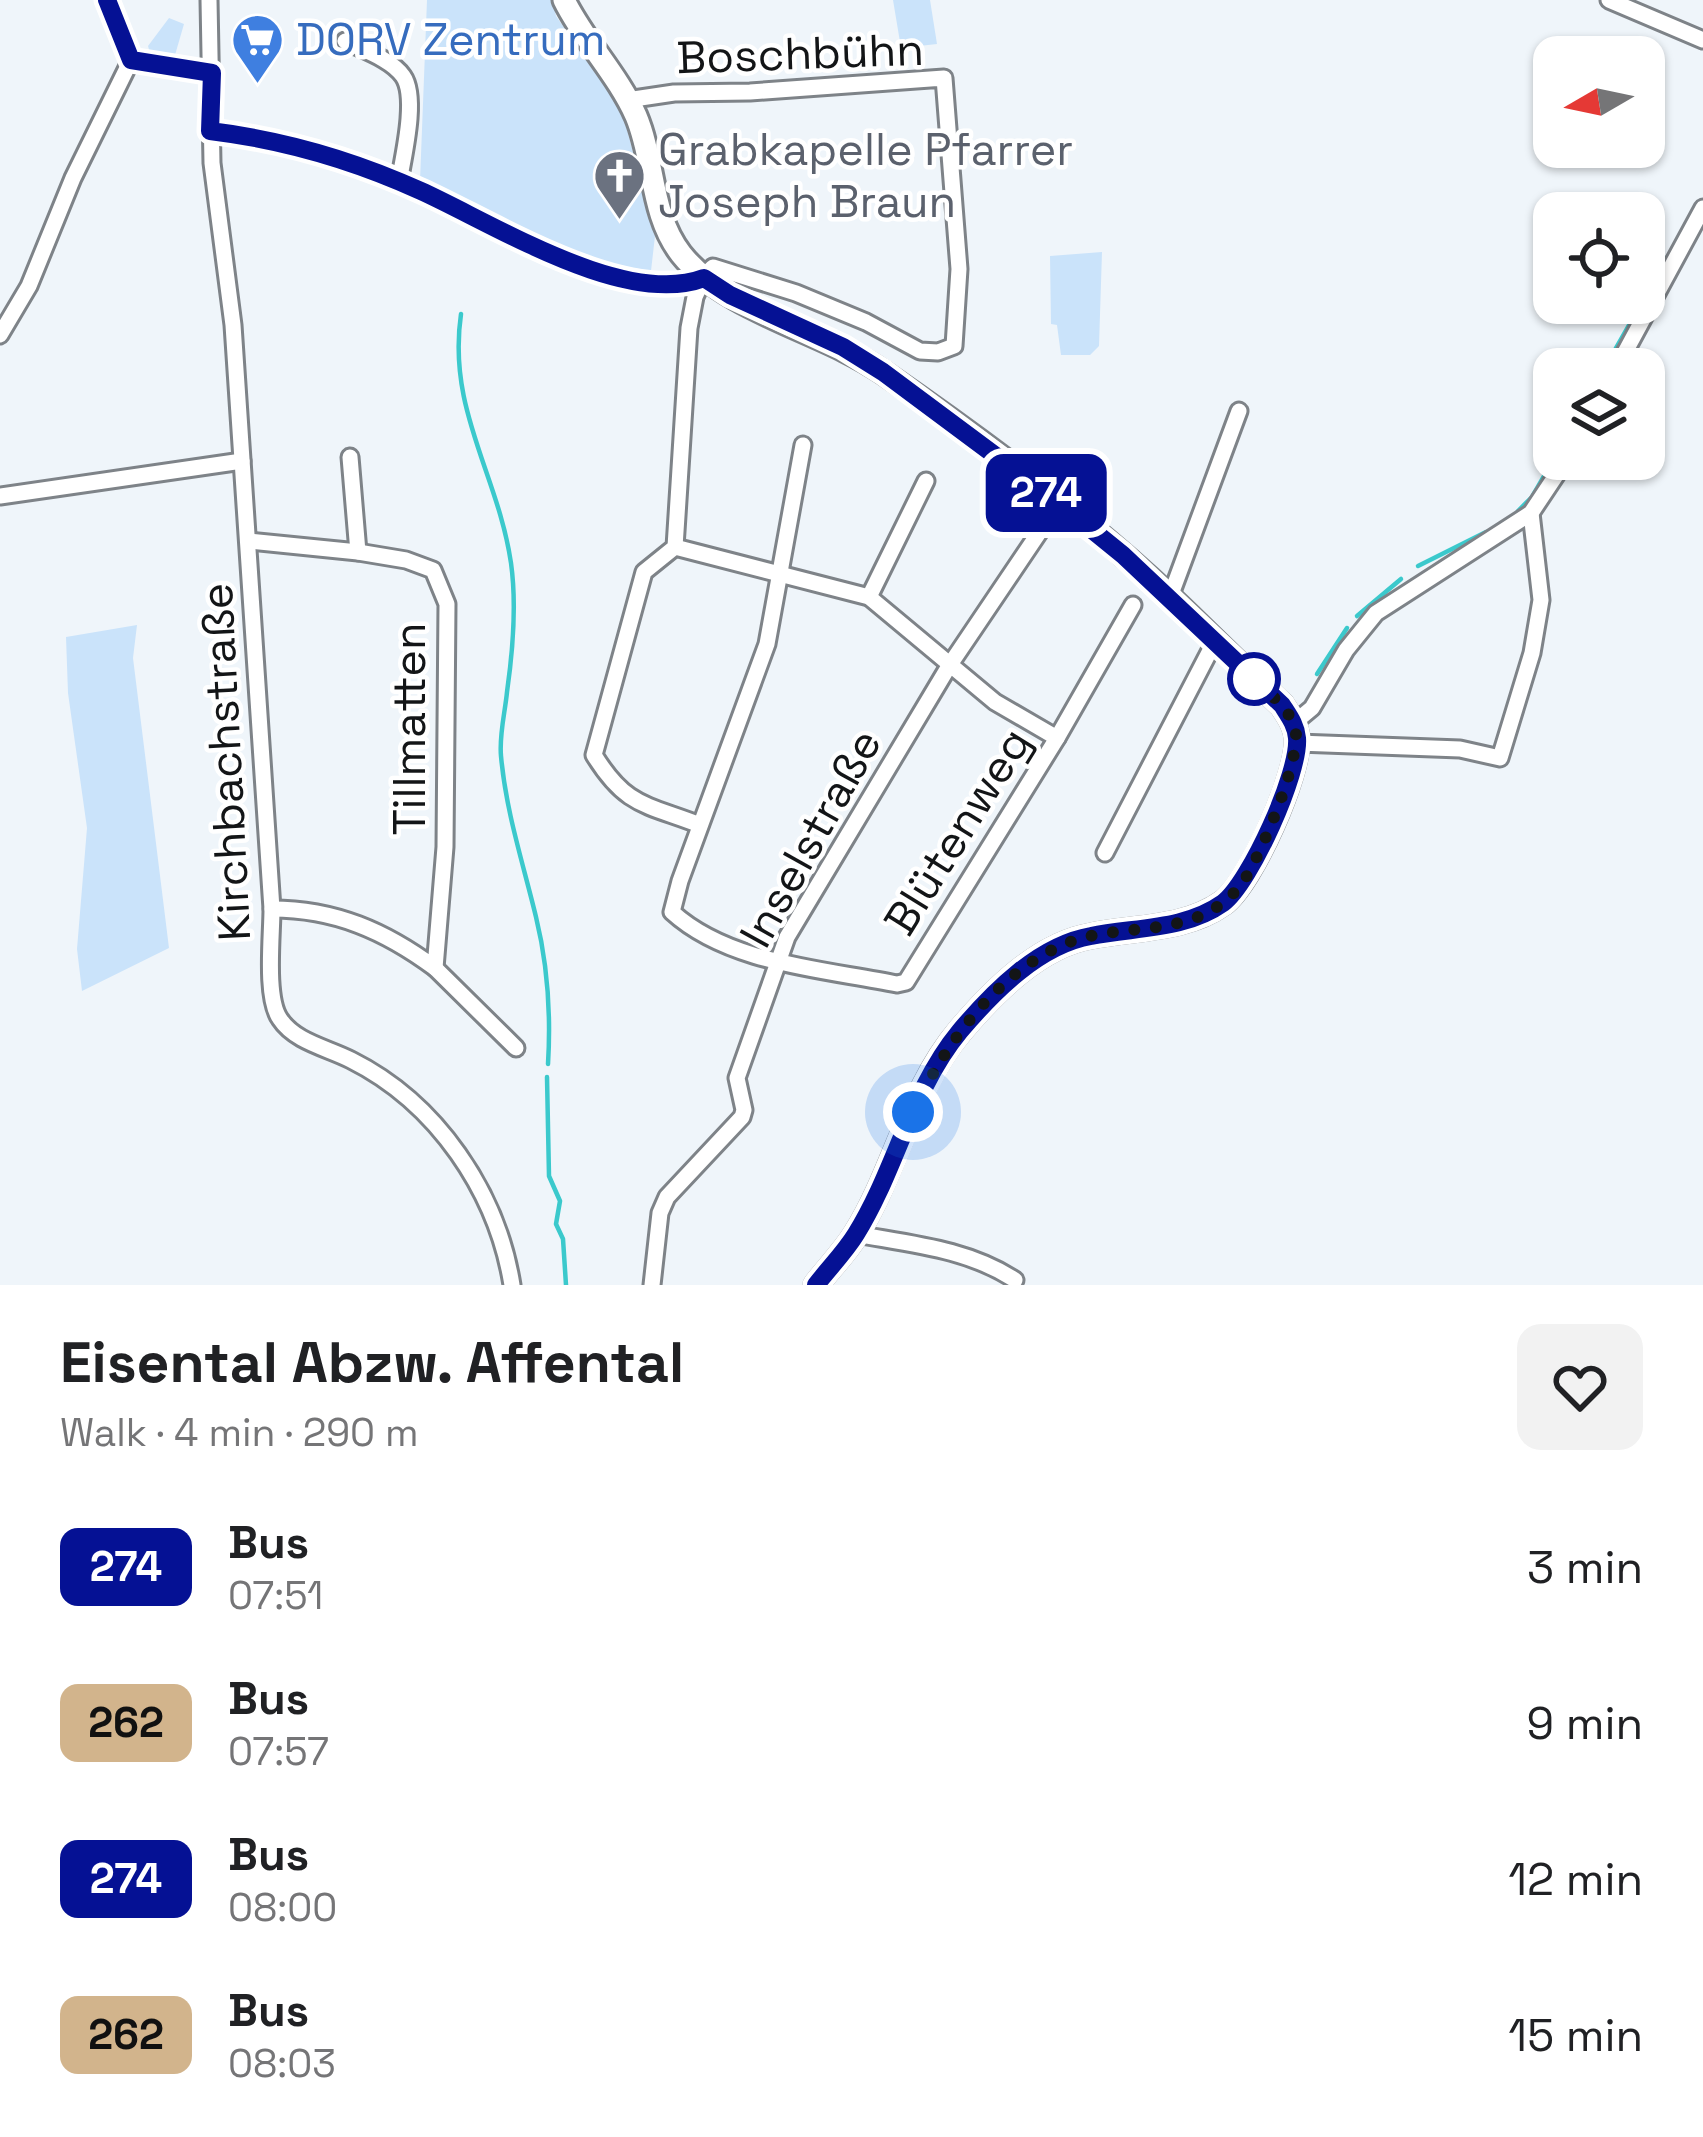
<!DOCTYPE html>
<html lang="en">
<head>
<meta charset="utf-8">
<style>
  body { margin:0; font-family:"Space Grotesk",sans-serif; background:#f2f2f2; color:#202124; height:100vh; display:flex; flex-direction:column; font-size:45px; white-space:nowrap }
  * { box-sizing:border-box; margin:0 }
  p { font-size:39px; color:#757577 }
  .icon { flex:none; width:66px; height:66px; fill:none; stroke:currentColor; stroke-width:2; stroke-linecap:round; stroke-linejoin:round }
  .map { position:relative; height:1285px; overflow:hidden }
  .side { display:flex; flex-direction:column; background:#fff; flex:1 }
  .side>* { flex:none }
  .badge { padding:0 24px; border-radius:18px; font-size:42px; line-height:78px }
  .needle { width:78px; rotate:261deg }
  .fabs { position:absolute; left:1533px; top:36px; display:grid; gap:24px }
  .fabs a { display:grid; place-items:center; width:132px; height:132px; border-radius:24px; background:#fff; box-shadow:0 3px 9px #0004; font-size:60px }
  .you { position:absolute; width:60px; height:60px; margin:-30px; border:9px solid #fff; border-radius:50%; background:#1a73e8; box-shadow:0 0 0 18px #1a73e833 }
  .map>.badge { position:absolute; translate:-50% -50%; box-shadow:0 0 0 6px #fff }
  .round { display:grid; place-items:center; flex:none; width:126px; height:126px; border-radius:24px; background:#f2f2f2 }
  .overview { display:flex; align-items:center; justify-content:space-between; height:204px; padding:0 60px }
  h1 { font-size:57px; font-weight:600; line-height:90px }
  ul { padding:0; list-style:none }
  li { display:flex; align-items:center; gap:36px; height:156px; padding:0 60px }
  li div { flex:1 }
  li b { display:block; font-size:45px }
  li em { font-style:normal }
  li .badge { min-width:132px; font-weight:700; text-align:center }
  .map>svg:first-child { display:block }
  .green { fill:#cae3fa }
  .lines { fill:none; stroke-linecap:round; stroke-linejoin:round }
  .stream { stroke:#3bc9cc; stroke-width:4.5 }
  .street-casing { stroke:#7e8388; stroke-width:21 }
  .secondary-casing { stroke:#7e8388; stroke-width:27 }
  .street { stroke:#fff; stroke-width:15 }
  .secondary { stroke:#fff; stroke-width:21 }
  .line-casing { stroke:#fff; stroke-width:27 }
  .line { stroke:#051194; stroke-width:18 }
  .walk { stroke:#131517; stroke-width:12; stroke-dasharray:0 21.6 }
  .stop-dot { fill:#fff; stroke:#051194; stroke-width:6 }
  .labels { text-anchor:middle; stroke-width:9; stroke-linejoin:round; paint-order:stroke }
  .shop-label { font-size:45px; fill:#366cbe; stroke:#fff; text-anchor:start }
  .street-label { font-size:45px; fill:#131517; stroke:#fff }
  .worship-label { font-size:45px; fill:#5b616d; stroke:#fff; text-anchor:start }
</style>
</head>
<body>
<div class="map">
<svg width="1703" height="1285" viewBox="0 0 1703 1285">
  <rect width="100%" height="100%" fill="#eff5fa"/>
  <g class="green">
    <path d="M427,0h126l3,16 66,94 33,126 -4,35 -71,-12 -160,-78z"/>
    <path d="M893,0h37l7,44 -36,4z"/>
    <path d="M169,18l15,6 -9,31 -16,5 -9,-7 -2,-7z"/>
    <path d="M1102,252l-3,94 -9,9h-29l-4,-30 -6,-1 -1,-68z"/>
    <path d="M137,625l-4,33 36,290 -87,43 -5,-42 10,-121 -19,-135 -2,-56z"/>
  </g>
  <g class="lines">
    <g class="stream">
      <path d="M1645,296l21,-38"/>
      <path d="M461,314c-14,96 37,160 50,249 6,43 2,87 -4,129 -2,21 -8,43 -6,64 5,56 22,107 35,161 12,49 15,97 12,147"/>
      <path d="M1612,355l25,-44"/>
      <path d="M1605,369l1,-3"/>
      <path d="M1518,511l14,-14 22,-38"/>
      <path d="M1418,566l68,-34"/>
      <path d="M1357,616l44,-37"/>
      <path d="M1317,674l30,-46"/>
      <path d="M547,1077l2,99 11,25 -4,23 7,15 3,46"/>
    </g>
    <defs>
      <g id="street">
        <path d="M107,0l24,60"/>
        <path d="M209,0l3,163 21,162 39,584c0,27 -7,89 8,110 15,23 48,29 71,41 86,43 146,132 161,225"/>
        <path d="M1609,0l94,40"/>
        <path d="M345,41c18,9 46,18 58,35 15,21 0,82 -4,106"/>
        <path d="M131,60l81,13"/>
        <path d="M210,131c37,4 74,9 109,21 34,12 71,24 104,40 56,26 240,132 290,75l83,26 70,29 54,29 18,1 16,-6 5,-77 -15,-191 -194,14 -76,1 -47,7"/>
        <path d="M0,335l29,-49 44,-108 58,-118"/>
        <path d="M1616,369l87,-161"/>
        <path d="M803,445l-36,199 -87,237 -8,31c57,52 152,57 225,72l9,-2 151,-244 76,-133"/>
        <path d="M350,457l8,95"/>
        <path d="M0,496l242,-35"/>
        <path d="M249,541l109,11 48,8 27,10 14,34 -2,243 -10,121c-50,-37 -100,-59 -163,-59"/>
        <path d="M675,547l194,50 126,105 62,36"/>
        <path d="M869,597l57,-116"/>
        <path d="M1170,597l69,-186"/>
        <path d="M1294,723l18,-15 34,-58 30,-37 155,-100 36,-54"/>
        <path d="M1298,743l162,6 40,9 32,-105 9,-53 -10,-87"/>
        <path d="M700,825c-54,-21 -74,-18 -106,-70l50,-183 31,-25 14,-219 6,-31 9,-20"/>
        <path d="M1105,853l110,-212"/>
        <path d="M435,968l81,80"/>
        <path d="M856,1234c55,10 112,15 159,46"/>
        <path d="M652,1285l8,-72 7,-16 75,-80 2,-7 -7,-32 50,-141 162,-271 110,-163"/>
      </g>
      <path id="secondary" d="M564,0c20,41 54,75 72,116 19,45 14,98 45,138 47,59 141,76 203,119 99,68 199,142 287,225 37,35 73,72 111,107 7,11 14,20 15,33 3,34 -46,145 -74,165 -38,27 -87,24 -132,33 -52,9 -98,56 -131,95 -50,59 -64,139 -104,203 -11,18 -27,34 -40,51"/>
    </defs>
    <use href="#street" class="street-casing"/>
    <use href="#secondary" class="secondary-casing"/>
    <use href="#street" class="street"/>
    <use href="#secondary" class="secondary"/>
  </g>
  <g class="lines">
    <defs>
      <path id="line" d="M107,0l24,60 81,13 -2,58c74,9 143,29 211,60 73,33 204,117 283,87l26,17 113,52 40,25 176,131 64,52 159,150c7,11 14,20 15,33 3,34 -47,145 -74,165 -38,27 -87,24 -132,33 -52,9 -98,56 -131,95 -49,59 -64,139 -104,203 -11,18 -27,34 -40,51"/>
    </defs>
    <use href="#line" class="line-casing"/>
    <use href="#line" class="line"/>
    <path class="walk" d="M913,1112c31,-65 77,-131 143,-164 45,-23 98,-13 144,-32 17,-7 32,-19 43,-34 17,-25 60,-126 52,-155 -7,-20 -27,-34 -41,-48"/>
  </g>
  <defs>
    <symbol id="supermarket-pin" viewBox="-11 -11 22 30"><path d="M0 17L-7.5 6A9.5 9.5 0 1 1 7.5 6Z" fill="#3f7fe0" stroke="#fff"/><path d="M-6-5.5h2.5l.6 2H6L4.5 2H-2.5L-4.4-4H-6ZM-1.5 3.2a1.3 1.3 0 1 0 .1 0ZM3 3.2a1.3 1.3 0 1 0 .1 0Z" fill="#fff"/></symbol>
    <symbol id="church-pin" viewBox="-11 -11 22 30"><path d="M0 17L-7.5 6A9.5 9.5 0 1 1 7.5 6Z" fill="#6b7280" stroke="#fff"/><path d="M-1.2-6h2.4v3.5h3.3v2.4h-3.3V6h-2.4V-.1h-3.3v-2.4h3.3Z" fill="#fff"/></symbol>
  </defs>
  <g fill-rule="evenodd">
    <use href="#supermarket-pin" x="228" y="10" width="59" height="81"/>
    <use href="#church-pin" x="590" y="146" width="59" height="81"/>
  </g>
  <circle class="stop-dot" cx="1254" cy="679" r="24"/>
  <g class="labels">
    <g class="shop-label">
      <text x="296" y="55">DORV Zentrum</text>
    </g>
    <g class="street-label">
      <text transform="translate(800 53) rotate(-2)" y="16">Boschbühn</text>
      <text transform="translate(409 729) rotate(-90)" y="16">Tillmatten</text>
      <text transform="translate(225 762) rotate(-93)" y="16">Kirchbachstraße</text>
      <text transform="translate(957 831) rotate(-58)" y="16">Blütenweg</text>
      <text transform="translate(810 838) rotate(-61)" y="16">Inselstraße</text>
    </g>
    <g class="worship-label">
      <text x="658" y="165">Grabkapelle Pfarrer<tspan x="658" dy="52">Joseph Braun</tspan></text>
    </g>
  </g>
</svg>
<div class="fabs">
<a><svg class="needle" viewBox="-14 -14 28 28"><path d="M0-13l5 13h-10z" fill="#e53935"/><path d="M0 13l5-13h-10z" fill="#757577"/></svg></a>
<a><svg class="icon" aria-label="locate" viewBox="0 0 24 24"><circle cx="12" cy="12" r="6"/><path d="M12 2v4M12 18v4M2 12h4M18 12h4"/></svg></a>
<a><svg class="icon" aria-label="layers" viewBox="0 0 24 24"><path d="M12 4l9 5-9 5-9-5zM3 14l9 5 9-5"/></svg></a>
</div>
<div class="you" style="left:913px;top:1112px"></div>
<b class="badge" style="left:1046px;top:493px;background:#051194;color:#fff">274</b>
</div>
<section class="side">
<div class="overview"><div><h1>Eisental Abzw. Affental</h1><p>Walk · 4 min · 290 m</p></div><a class="round"><svg class="icon" aria-label="heart" viewBox="0 0 24 24"><path d="M12 20l-8-8c-3-5 5-10 8-4 3-6 11-1 8 4z"/></svg></a></div>
<ul>
<li><span class="badge" style="background:#051194;color:#fff">274</span><div><b>Bus</b><p>07:51</p></div><em>3 min</em></li>
<li><span class="badge" style="background:#d2b48c;color:#111">262</span><div><b>Bus</b><p>07:57</p></div><em>9 min</em></li>
<li><span class="badge" style="background:#051194;color:#fff">274</span><div><b>Bus</b><p>08:00</p></div><em>12 min</em></li>
<li><span class="badge" style="background:#d2b48c;color:#111">262</span><div><b>Bus</b><p>08:03</p></div><em>15 min</em></li>
</ul>
</section>
</body>
</html>
